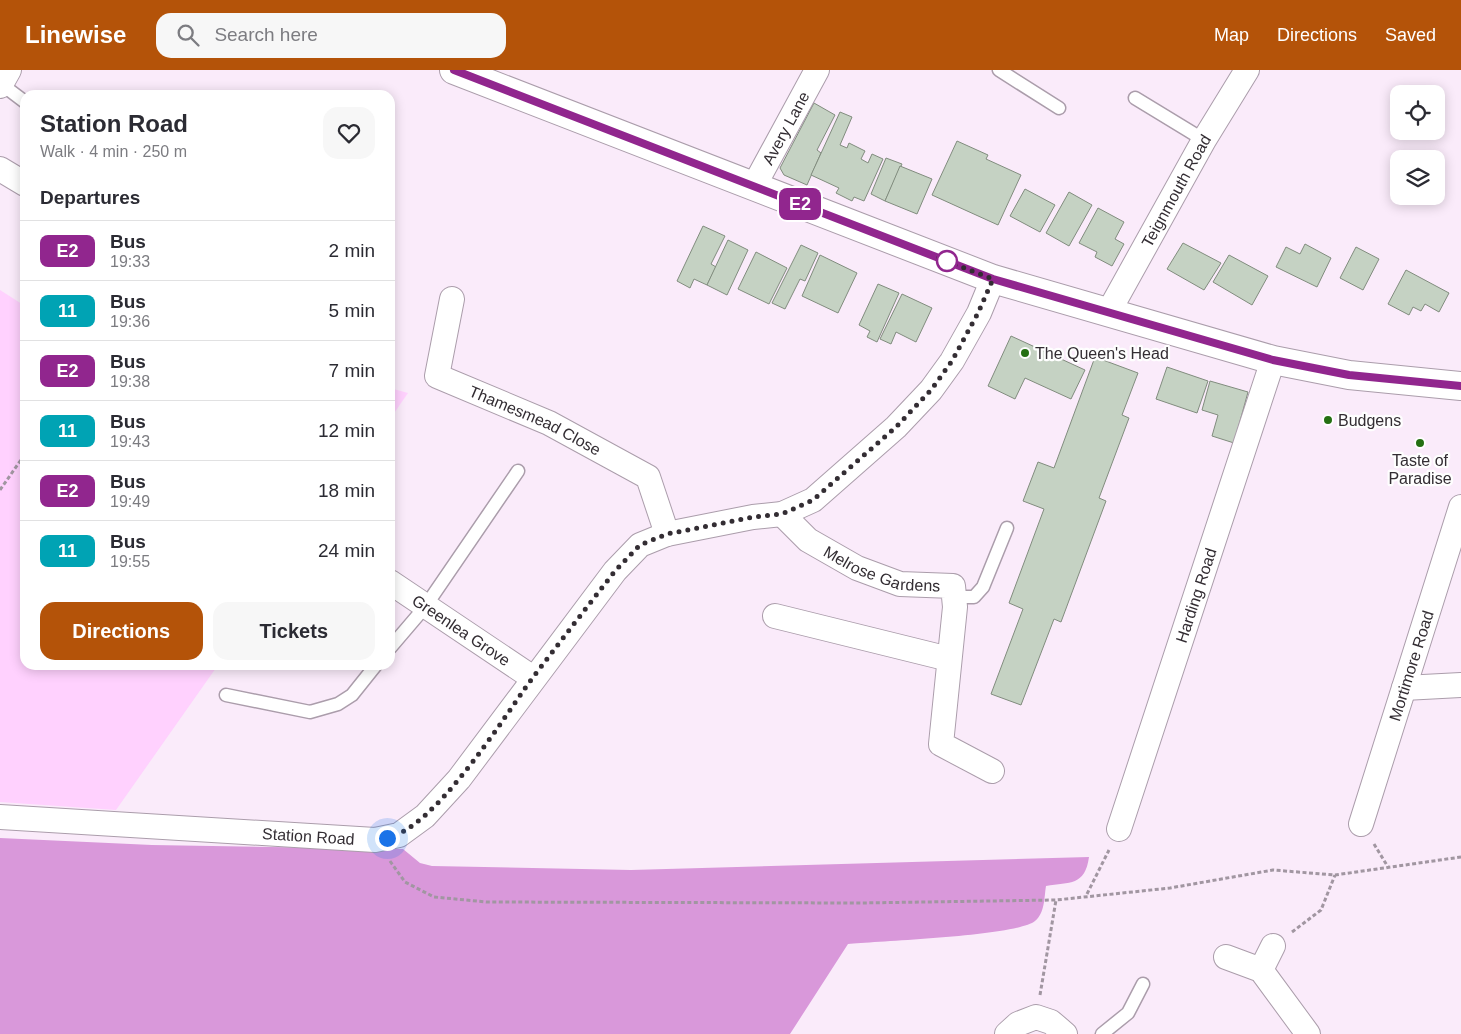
<!DOCTYPE html>
<html lang="en">
<head>
<meta charset="utf-8">
<style>
  body { margin:0; font-family:Helvetica,sans-serif; background:#f7f7f7; color:#2b2b33; height:100vh; display:flex; flex-direction:column; font-size:19px; white-space:nowrap }
  * { box-sizing:border-box; margin:0 }
  p { font-size:16px; color:#7c7c81 }
  .icon { flex:none; width:28px; height:28px; fill:none; stroke:currentColor; stroke-width:2; stroke-linecap:round; stroke-linejoin:round }
  .map { position:relative; flex:1; overflow:hidden }
  .details { position:absolute; left:20px; top:20px; width:375px; height:580px; display:flex; flex-direction:column; background:#fff; border-radius:15px; box-shadow:0 2px 12px #0003 }
  .details>* { flex:none }
  .badge { padding:0 10px; border-radius:8px; font-size:18px; line-height:32px }
  .buttons { position:absolute; left:1390px; top:15px; display:grid; gap:10px }
  .buttons a { display:grid; place-items:center; width:55px; height:55px; border-radius:10px; background:#fff; box-shadow:0 2px 12px #0003; font-size:25px }
  .you { position:absolute; width:25px; height:25px; margin:-12px; border:4px solid #fff; border-radius:50%; background:#1a73e8; box-shadow:0 0 0 8px #1a73e833 }
  .map>.badge { position:absolute; translate:-50% -50%; box-shadow:0 0 0 2px #fff }
  h2 { padding:0 20px; font-size:19px; line-height:45px }
  .round { display:grid; place-items:center; flex:none; width:52px; height:52px; border-radius:15px; background:#f7f7f7 }
  .headline { display:flex; align-items:center; justify-content:space-between; height:85px; padding:0 20px }
  h1 { font-size:24px; font-weight:700; line-height:38px }
  .action { display:flex; gap:10px; margin-top:auto; padding:10px 20px }
  .action a { flex:1; height:58px; border-radius:15px; background:#b45309; color:#fff; font-size:20px; font-weight:700; line-height:58px; text-align:center }
  .action a+a { background:#f7f7f7; color:#2b2b33 }
  ul { padding:0; list-style:none }
  li { display:flex; align-items:center; gap:15px; height:60px; padding:0 20px; border-top:1px solid #e1e1e2 }
  li div { flex:1 }
  li b { display:block; font-size:19px }
  li em { font-style:normal }
  li .badge { min-width:55px; font-weight:700; text-align:center }
  header { display:flex; align-items:center; gap:30px; box-sizing:border-box; height:70px; padding:0 25px; background:#b45309; color:#fff }
  header strong { font-size:24px }
  nav { display:flex; gap:28px; margin-inline-start:auto; font-size:18px }
  .search { width:350px; height:45px; background:#f7f7f7; display:flex; align-items:center; gap:12px; box-sizing:border-box; padding:0 18px; border-radius:15px; color:#7c7c81; font-size:19px }
  .map>svg:first-child { display:block }
  .green { fill:#ffd1fe }
  .forest { fill:#d998da }
  .building { fill:#c5d2c3; stroke:#818c7e }
  .lines { fill:none; stroke-linecap:round; stroke-linejoin:round }
  .service-casing { stroke:#ab9dab; stroke-width:15 }
  .minor-casing { stroke:#ab9dab; stroke-width:26 }
  .primary-casing { stroke:#ab9dab; stroke-width:30 }
  .path { stroke:#a196a1; stroke-width:3; stroke-dasharray:4 2.5; stroke-linecap:butt }
  .service { stroke:#fff; stroke-width:12 }
  .minor { stroke:#fff; stroke-width:24 }
  .primary { stroke:#fff; stroke-width:28 }
  .line-casing { stroke:#fff; stroke-width:11 }
  .line { stroke:#91268e; stroke-width:8 }
  .walk { stroke:#332d33; stroke-width:5; stroke-dasharray:0 9 }
  .stop-dot { fill:#fff; stroke:#91268e; stroke-width:2.5 }
  .poi-dot { fill:#246f12; stroke:#fefefe; stroke-width:2 }
  .labels { text-anchor:middle; stroke-width:4.5; stroke-linejoin:round; paint-order:stroke }
  .street-label { font-size:16px; fill:#332d33; stroke:#fefefe }
  .poi-label { font-size:16px; fill:#332d33; stroke:#fefefe; text-anchor:start }
</style>
</head>
<body>
<header>
<strong>Linewise</strong>
<div class="search"><svg class="icon" aria-label="search" viewBox="0 0 24 24"><circle cx="10" cy="10" r="6"/><path d="M15 15l6 6"/></svg>Search here</div>
<nav><a>Map</a><a>Directions</a><a>Saved</a></nav>
</header>
<div class="map">
<svg width="1461" height="964" viewBox="0 0 1461 964">
  <rect width="100%" height="100%" fill="#faebfa"/>
  <g class="green">
    <path d="M0,220l25,16v359h193l-102,145 -116,-8z"/>
    <path d="M390,318l18,5 -18,26z"/>
  </g>
  <path class="forest" d="M0,768l152,7 251,4 17,14 12,3 199,4 458,-13c-4,29 -19,25 -43,29 -2,12 -1,27 -11,35 -18,15 -156,20 -187,23l-58,90h-790z"/>
  <g class="building">
    <path d="M814,33l21,12 -18,35 4,3 -14,32 -23,-10 -4,-7z"/>
    <path d="M840,42l12,5 -12,28 7,3 2,-5 16,8 -4,8 7,4 4,-9 11,5 -19,42 -10,-4 -2,4 -16,-8 3,-5 -28,-13z"/>
    <path d="M957,71l31,14 -2,4 35,16 -23,50 -66,-30z"/>
    <path d="M886,88l16,6 -17,37 -14,-7z"/>
    <path d="M900,96l32,13 -15,35 -32,-13z"/>
    <path d="M1025,119l30,16 -15,27 -30,-16z"/>
    <path d="M1069,122l23,13 -23,41 -23,-13z"/>
    <path d="M1098,138l26,14 -9,17 9,5 -12,22 -17,-9 2,-5 -18,-9z"/>
    <path d="M703,156l22,10 -14,28 5,3 -9,18 -13,-6 -4,9 -13,-7z"/>
    <path d="M728,170l20,10 -21,45 -20,-10z"/>
    <path d="M1183,173l38,20 -17,27 -37,-21z"/>
    <path d="M1305,174l26,14 -14,29 -41,-20 10,-20 14,7z"/>
    <path d="M801,175l17,8 -13,28 -5,-2 -15,30 -13,-6z"/>
    <path d="M1356,177l23,12 -16,31 -23,-12z"/>
    <path d="M756,182l31,16 -18,36 -31,-15z"/>
    <path d="M820,185l37,18 -19,40 -36,-17z"/>
    <path d="M1229,185l39,21 -16,29 -39,-23z"/>
    <path d="M1406,200l43,23 -10,19 -14,-8 -4,7 -8,-4 -4,8 -21,-11z"/>
    <path d="M878,214l21,9 -22,49 -10,-5 3,-6 -11,-6z"/>
    <path d="M902,224l30,14 -16,34 -20,-10 -5,12 -11,-5z"/>
    <path d="M1011,266l74,34 -14,29 -46,-21 -10,21 -27,-13z"/>
    <path d="M1095,287l43,16 -16,42 7,3 -30,80 7,3 -45,121 -7,-3 -33,86 -30,-11 32,-85 -14,-6 35,-94 -21,-8 15,-39 16,6z"/>
    <path d="M1167,297l41,14 -11,32 -41,-14z"/>
    <path d="M1210,311l38,11 -14,51 -22,-7 6,-21 -16,-5z"/>
  </g>
  <g class="lines">
    <defs>
      <g id="service">
        <path d="M999,0l60,38"/>
        <path d="M0,13l25,19"/>
        <path d="M1135,28l69,42"/>
        <path d="M954,527h20l9,-10 24,-59"/>
        <path d="M390,578l35,-41 93,-136"/>
        <path d="M226,625l84,17 28,-8 14,-9 24,-30"/>
        <path d="M1102,964l26,-21 15,-29"/>
      </g>
      <g id="minor">
        <path d="M0,16l9,-16"/>
        <path d="M0,99l25,15"/>
        <path id="s1" d="M754,116l63,-116"/>
        <path id="s2" d="M452,229l-15,77 112,47 99,54 19,57"/>
        <path id="s3" d="M1108,243l96,-173 43,-70"/>
        <path id="s4" d="M782,444l26,26 49,28 43,16 53,2 2,21 -14,137 51,27"/>
        <path id="s5" d="M390,512l143,96"/>
        <path d="M775,546l174,43"/>
        <path d="M1404,618l57,-3"/>
        <path id="s6" d="M0,747l375,23 24,-5 26,-19 34,-37 156,-208 25,-26 27,-11 86,-17 29,-3 31,-14 83,-73 35,-37 21,-29 27,-48 14,-34"/>
        <path id="s7" d="M1361,754l100,-317"/>
        <path id="s8" d="M1119,759l154,-469"/>
        <path d="M1226,887l35,13 47,64"/>
        <path d="M1261,900l12,-24"/>
        <path d="M1007,964l11,-10 18,-7 15,5 14,12"/>
      </g>
      <path id="primary" d="M454,0l539,209 280,81 76,15 112,11"/>
    </defs>
    <use href="#service" class="service-casing"/>
    <use href="#minor" class="minor-casing"/>
    <use href="#primary" class="primary-casing"/>
    <g class="path">
      <path d="M0,420l25,-36"/>
      <path d="M1374,774l14,23"/>
      <path d="M390,791l15,21 29,15 53,5 374,1 195,-3 114,-12 103,-18 62,5 126,-18"/>
      <path d="M1087,824l22,-44"/>
      <path d="M1292,862l29,-22 14,-35"/>
      <path d="M1040,925l16,-95"/>
    </g>
    <use href="#service" class="service"/>
    <use href="#minor" class="minor"/>
    <use href="#primary" class="primary"/>
  </g>
  <g class="lines">
    <defs>
      <path id="line" d="M454,0l539,209 280,81 76,15 112,11"/>
    </defs>
    <use href="#line" class="line-casing"/>
    <use href="#line" class="line"/>
    <path class="walk" d="M387,768c48,-10 115,-118 144,-158 28,-37 56,-73 84,-109l25,-26 27,-11 86,-17 29,-3 31,-14 83,-73 35,-37 21,-29 26,-48 15,-34 -55,-21 9,3"/>
  </g>
  <circle class="stop-dot" cx="947" cy="191" r="10"/>
  <g class="poi-dot">
    <circle cx="1025" cy="283" r="5"/>
    <circle cx="1328" cy="350" r="5"/>
    <circle cx="1420" cy="373" r="5"/>
  </g>
  <g class="labels">
    <g class="street-label">
      <text dy="6" stroke="none"><textPath href="#s1" startOffset="66">Avery Lane</textPath></text>
      <text dy="6" stroke="none"><textPath href="#s3" startOffset="140">Teignmouth Road</textPath></text>
      <text dy="6" stroke="none"><textPath href="#s2" startOffset="186">Thamesmead Close</textPath></text>
      <text dy="6" stroke="none"><textPath href="#s4" startOffset="118">Melrose Gardens</textPath></text>
      <text dy="6" stroke="none"><textPath href="#s8" startOffset="246">Harding Road</textPath></text>
      <text dy="6" stroke="none"><textPath href="#s5" startOffset="86">Greenlea Grove</textPath></text>
      <text dy="6" stroke="none"><textPath href="#s7" startOffset="166">Mortimore Road</textPath></text>
      <text dy="6" stroke="none"><textPath href="#s6" startOffset="309">Station Road</textPath></text>
    </g>
    <g class="poi-label">
      <text x="1035" y="289">The Queen's Head</text>
      <text x="1338" y="356">Budgens</text>
      <text x="1420" y="396" text-anchor="middle">Taste of<tspan x="1420" dy="18">Paradise</tspan></text>
    </g>
  </g>
</svg>
<div class="buttons">
<a><svg class="icon" aria-label="locate" viewBox="0 0 24 24"><circle cx="12" cy="12" r="6"/><path d="M12 2v4M12 18v4M2 12h4M18 12h4"/></svg></a>
<a><svg class="icon" aria-label="layers" viewBox="0 0 24 24"><path d="M12 4l9 5-9 5-9-5zM3 14l9 5 9-5"/></svg></a>
</div>
<div class="you" style="left:387px;top:768px"></div>
<b class="badge" style="left:800px;top:134px;background:#91268e;color:#fff">E2</b>
<section class="details">
<div class="headline"><div><h1>Station Road</h1><p>Walk · 4 min · 250 m</p></div><a class="round"><svg class="icon" aria-label="heart" viewBox="0 0 24 24"><path d="M12 20l-8-8c-3-5 5-10 8-4 3-6 11-1 8 4z"/></svg></a></div>
<h2>Departures</h2>
<ul>
<li><span class="badge" style="background:#91268e;color:#fff">E2</span><div><b>Bus</b><p>19:33</p></div><em>2 min</em></li>
<li><span class="badge" style="background:#00a3b4;color:#fff">11</span><div><b>Bus</b><p>19:36</p></div><em>5 min</em></li>
<li><span class="badge" style="background:#91268e;color:#fff">E2</span><div><b>Bus</b><p>19:38</p></div><em>7 min</em></li>
<li><span class="badge" style="background:#00a3b4;color:#fff">11</span><div><b>Bus</b><p>19:43</p></div><em>12 min</em></li>
<li><span class="badge" style="background:#91268e;color:#fff">E2</span><div><b>Bus</b><p>19:49</p></div><em>18 min</em></li>
<li><span class="badge" style="background:#00a3b4;color:#fff">11</span><div><b>Bus</b><p>19:55</p></div><em>24 min</em></li>
</ul>
<div class="action"><a>Directions</a><a>Tickets</a></div>
</section>
</div>
</body>
</html>
